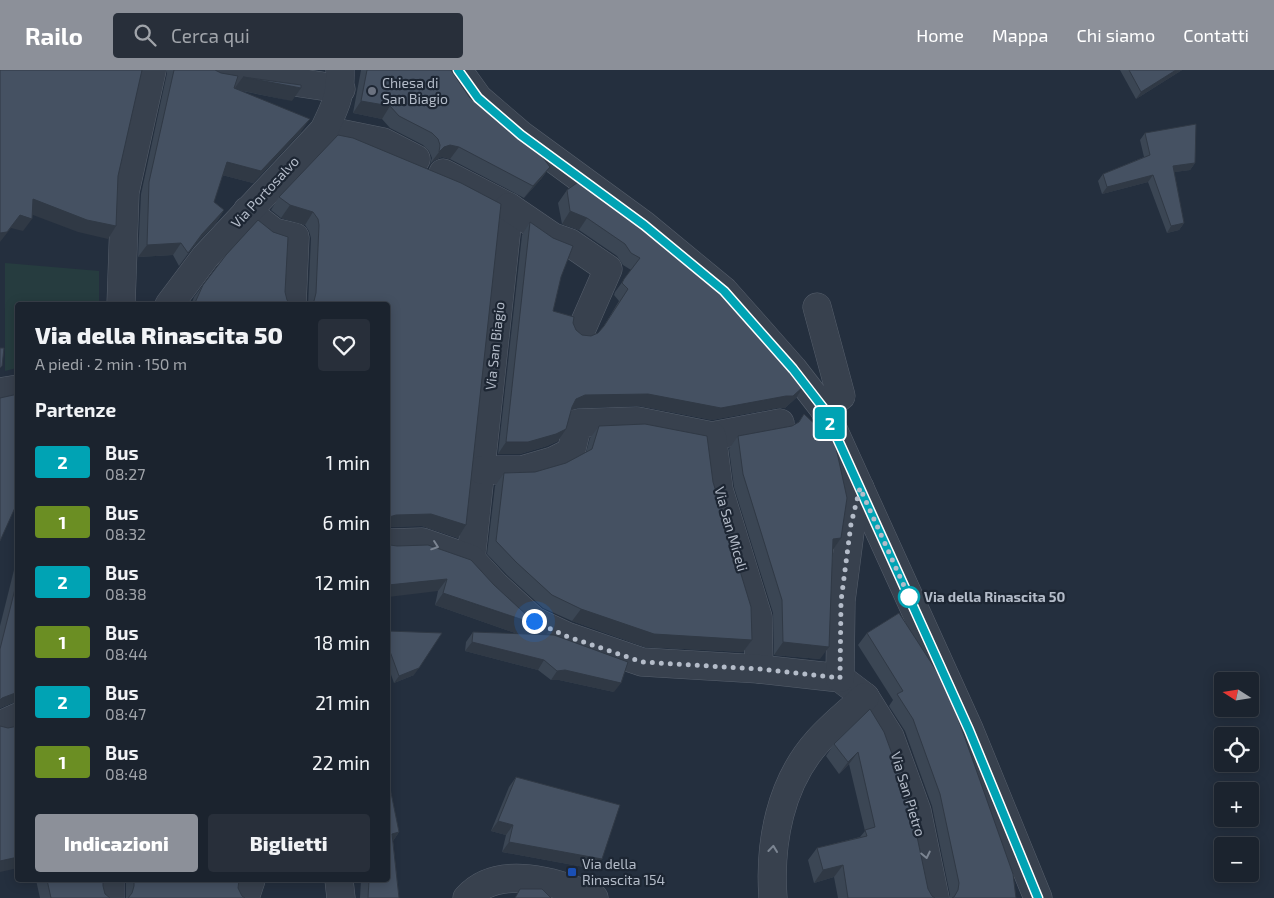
<!DOCTYPE html>
<html lang="it">
<head>
<meta charset="utf-8">
<style>
  body { margin:0; font-family:"Exo 2",sans-serif; background:#282f3a; color:#f1f3f6; height:100vh; display:flex; flex-direction:column; font-size:19px; white-space:nowrap }
  * { box-sizing:border-box; margin:0 }
  p { font-size:16px; color:#a0a4aa }
  .icon { flex:none; width:28px; height:28px; fill:none; stroke:currentColor; stroke-width:2; stroke-linecap:round; stroke-linejoin:round }
  .map { position:relative; flex:1; overflow:hidden }
  .panel { position:absolute; left:15px; top:232px; width:375px; height:580px; display:flex; flex-direction:column; background:#1b232e; border-radius:5px; box-shadow:0 2px 12px #0003,0 0 0 1px #39404a }
  .panel>* { flex:none }
  .badge { padding:0 10px; border-radius:4px; font-size:18px; line-height:32px }
  .needle { width:32px; rotate:282deg }
  .controls { position:absolute; left:1214px; top:602px; display:grid; gap:10px }
  .controls a { display:grid; place-items:center; width:45px; height:45px; border-radius:5px; background:#1b232e; box-shadow:0 2px 12px #0003,0 0 0 1px #39404a; font-size:25px }
  .you { position:absolute; width:25px; height:25px; margin:-12px; border:4px solid #fff; border-radius:50%; background:#1a73e8; box-shadow:0 0 0 8px #1a73e833 }
  .map>.badge { position:absolute; translate:-50% -50%; box-shadow:0 0 0 2px #fff }
  h2 { padding:0 20px; font-size:19px; line-height:45px }
  .round { display:grid; place-items:center; flex:none; width:52px; height:52px; border-radius:5px; background:#282f3a }
  .overview { display:flex; align-items:center; justify-content:space-between; height:85px; padding:0 20px }
  h1 { font-size:24px; font-weight:800; line-height:38px }
  .action { display:flex; gap:10px; margin-top:auto; padding:10px 20px }
  .action a { flex:1; height:58px; border-radius:5px; background:#8c9099; color:#fff; font-size:20px; font-weight:800; line-height:58px; text-align:center }
  .action a+a { background:#282f3a; color:#f1f3f6 }
  ul { padding:0; list-style:none }
  li { display:flex; align-items:center; gap:15px; height:60px; padding:0 20px }
  li div { flex:1 }
  li b { display:block; font-size:19px }
  li em { font-style:normal }
  li .badge { min-width:55px; font-weight:700; text-align:center }
  header { display:flex; align-items:center; gap:30px; box-sizing:border-box; height:70px; padding:0 25px; background:#8c9099; color:#fff }
  header strong { font-size:24px }
  nav { display:flex; gap:28px; margin-inline-start:auto; font-size:18px }
  .search { width:350px; height:45px; background:#282f3a; display:flex; align-items:center; gap:12px; box-sizing:border-box; padding:0 18px; border-radius:5px; color:#a0a4aa; font-size:19px }
  .map>svg:first-child { display:block }
  .green { fill:#263c3f }
  .lines { fill:none; stroke-linecap:round; stroke-linejoin:round }
  .minor-casing { stroke:#565f6c; stroke-width:29 }
  .minor { stroke:#38414e; stroke-width:28 }
  .wall { fill:#3b4654 }
  .shaded-wall { fill:#303945 }
  .building { fill:#455162; stroke:#303945 }
  .oneway { stroke:#7c8592 }
  .line-casing { stroke:#fff; stroke-width:11 }
  .line { stroke:#00a3b4; stroke-width:8 }
  .walk { stroke:#b4bcc9; stroke-width:5; stroke-dasharray:0 9 }
  .worship-dot { fill:#6b7280; stroke:#1d2633; stroke-width:2 }
  .stop-dot { fill:#fff; stroke:#00a3b4; stroke-width:2.5 }
  .transit-dot { fill:#1a4fb4; stroke:#1d2633; stroke-width:2 }
  .labels { text-anchor:middle; stroke-width:4.5; stroke-linejoin:round; paint-order:stroke }
  .poi-label { font-size:14px; fill:#b4bcc9; stroke:#1d2633; text-anchor:start }
  .street-label { font-size:14px; fill:#b4bcc9; stroke:#1d2633 }
  .stop-label { font-size:14px; font-weight:bold; fill:#b4bcc9; stroke:#1d2633; text-anchor:start }
</style>
</head>
<body>
<header>
<strong>Railo</strong>
<div class="search"><svg class="icon" aria-label="search" viewBox="0 0 24 24"><circle cx="10" cy="10" r="6"/><path d="M15 15l6 6"/></svg>Cerca qui</div>
<nav><a>Home</a><a>Mappa</a><a>Chi siamo</a><a>Contatti</a></nav>
</header>
<div class="map">
<svg width="1274" height="828" viewBox="0 0 1274 828">
  <rect width="100%" height="100%" fill="#242f3e"/>
  <path class="green" d="M5,193l94,8v34h-81l-1,63 -12,3z"/>
  <g class="lines">
    <defs>
      <g id="minor">
        <path d="M215,0l126,19"/>
        <path d="M458,0l20,28 43,37 123,90 80,66 69,78 31,40 145,320 69,169"/>
        <path d="M324,60l59,12 33,17"/>
        <path d="M443,103l66,34 -38,352"/>
        <path d="M509,137l44,30 17,6 38,26 -28,64"/>
        <path d="M247,141l27,21 21,5 -3,68"/>
        <path d="M121,235l4,-113 27,-122"/>
        <path d="M169,235l36,-48 119,-127c11,-23 17,-34 16,-60"/>
        <path d="M817,237l24,89 -17,13"/>
        <path d="M0,322l18,-3"/>
        <path d="M712,366l68,-13"/>
        <path d="M482,400h40l31,-9 18,-9 7,-29 59,-2 75,15 7,54 39,127 1,52"/>
        <path d="M388,473l34,-1 49,17 25,27 38,35 32,15 76,26 117,7 81,9 25,19 25,40 27,74 18,87"/>
        <path d="M840,608l1,-77 10,-77 9,-36"/>
        <path d="M0,655l18,-8"/>
        <path d="M339,810l2,18"/>
        <path d="M110,828v-18"/>
        <path d="M245,828l6,-18"/>
        <path d="M467,828c31,-35 91,-16 127,0"/>
        <path d="M773,828c-4,-55 7,-115 45,-157 14,-16 32,-30 47,-44"/>
      </g>
    </defs>
    <use href="#minor" class="minor-casing"/>
    <use href="#minor" class="minor"/>
  </g>
  <g class="wall">
    <path d="M167,0h48l19,18 58,13 -50,-10 59,41 -48,51 -31,-8 -8,27 10,8 -8,13 -22,23 -15,20 -6,-11 -35,2 3,-63 26,-121z"/>
    <path d="M361,0h90l19,28 80,69 -9,12 -17,19 -74,-39 -8,-2 -7,3 -5,4 2,-6 -3,-7 -6,-6 -33,-17 -8,-9 -29,-6z"/>
    <path d="M1120,0h62l-46,29z"/>
    <path d="M1145,63l50,30 -5,7 -16,2 10,51 -5,7 -12,3 -19,-51 -46,12 -4,-13 5,-7 41,-17 -4,-17z"/>
    <path d="M338,65l128,390 -8,13 -36,-12 -34,1v-222h-80l3,-67 -2,-7 -4,-6 -24,-7 -10,-8 8,-13z"/>
    <path d="M567,120l60,25 177,171 -8,12 -11,10h-8l-65,12 -72,-14 -63,2 -6,2 -13,31 -11,5 -27,8h-22l24,-219 8,-13 31,55 -8,34 20,12 3,7 6,5 9,1 7,-3 4,-4 17,-28 -5,-6 1,-3 16,-22 -8,-5 -6,-9 -38,-26 -17,-6 -4,-21z"/>
    <path d="M203,215l82,7 2,8 4,5h-100l3,-8z"/>
    <path d="M804,344l37,124 -8,11 -13,110 -46,-4 -1,-42 -39,-126 -5,-38 9,-13 54,-10 6,-3z"/>
    <path d="M599,356l114,56 39,158 -9,12 -98,-5 -73,-26 -29,-13 -36,-33 -20,-21 8,-68 9,-13 31,-1 31,-9 20,-10 4,-15z"/>
    <path d="M390,475l104,40 38,35 18,9 -4,6 68,57 -55,-12h-8l-13,-10 -73,-19 1,-9 7,-10 45,2 -83,-29 3,-14z"/>
    <path d="M18,484v148l-6,1 -12,5v-82z"/>
    <path d="M899,543l117,285h-66v-3l-18,-89 -27,-75 -16,-25 4,-6 -35,-55 9,-12z"/>
    <path d="M388,561l26,44 -20,8 -6,-17z"/>
    <path d="M870,639l58,180 4,7 3,2h-97l-4,-21 -20,6 -6,-23 9,-12 43,-11 5,-6 -16,-67 -10,10 -13,-18 8,-12z"/>
    <path d="M516,707l79,92 -93,-17 4,-17 -15,-4 18,-44z"/>
    <path d="M388,708l11,54 -6,9 6,57h-39l1,-18h27z"/>
    <path d="M36,810h67v6l2,8 5,4h-70z"/>
    <path d="M126,810h113l-1,8 4,8 3,2h-119z"/>
  </g>
  <g class="shaded-wall">
    <path d="M1176,0h6l-46,29 5,-7z"/>
    <path d="M243,7l58,11 -9,13 -58,-12z"/>
    <path d="M361,31l29,5 -8,13 -29,-6z"/>
    <path d="M310,49l-9,13 -48,51 -35,-9 9,-12z"/>
    <path d="M450,75l9,2 -9,12 -8,-2 -7,3 -5,4 9,-12 5,-5z"/>
    <path d="M1195,93l-5,7 -22,3 5,-7z"/>
    <path d="M550,97l-9,12 -17,19 9,-12z"/>
    <path d="M1153,105l-5,7 -46,12 5,-7z"/>
    <path d="M33,129l83,27 -8,13 -30,-7 -53,-20z"/>
    <path d="M290,135l23,7 -8,13 -24,-7z"/>
    <path d="M224,140l-8,13 -22,23 -15,20 23,-32z"/>
    <path d="M570,141l17,7 -8,12 -17,-6z"/>
    <path d="M20,145l12,4 -9,12 -12,-3 -11,14v-9z"/>
    <path d="M1184,153l-5,7 -12,3 4,-7z"/>
    <path d="M181,173l-8,12 -35,2 9,-12z"/>
    <path d="M804,316l-8,12 -11,10h-8l-65,12 -72,-14 -63,2 -9,3 8,-12 9,-4 63,-1z"/>
    <path d="M566,359l-8,12 -11,5 -27,8h-22l8,-12z"/>
    <path d="M431,444l35,11 -8,13 -36,-12 -34,1v-8l1,-2 7,-2z"/>
    <path d="M841,468l-9,13 1,-12z"/>
    <path d="M447,509l-9,12 -50,6v-12z"/>
    <path d="M443,523l107,36 -9,13 -106,-37z"/>
    <path d="M581,539l171,31 -9,12 -98,-5 -73,-26z"/>
    <path d="M472,572l72,18 -6,10 -73,-19z"/>
    <path d="M783,572l46,5 -9,12 -46,-4z"/>
    <path d="M419,598l-5,7 -20,8 5,-7z"/>
    <path d="M565,600l56,13 -7,9 -55,-12h-8l6,-9z"/>
    <path d="M18,622v10l-6,1 -12,5v-8l2,-2z"/>
    <path d="M858,682l-9,12 -10,10 9,-12z"/>
    <path d="M498,751l15,4 -7,10 -15,-4z"/>
    <path d="M399,762l-8,12 1,-10z"/>
    <path d="M509,772l93,17 -7,10 -93,-17z"/>
    <path d="M18,787v11l-18,4v-11z"/>
    <path d="M843,795l-9,12 -20,6 9,-13z"/>
  </g>
  <g class="building">
    <path d="M0,0h142l-24,106 -2,50 -29,-6 -54,-21 -1,20 -12,-4 -13,17 -7,1z"/>
    <path d="M174,0h41l6,3 17,3 -4,12 76,31 -49,52 -34,-9 -13,40 10,8 -22,24 -14,19 -7,-10 -34,2 2,-63z"/>
    <path d="M367,0h84l19,28 65,49 15,20 -17,19 -74,-39 -9,-2 -6,2 -5,5 1,-7 -2,-6 -6,-6 -33,-17 -9,-10 -29,-5z"/>
    <path d="M1129,0h47l-35,22z"/>
    <path d="M243,7l58,8v3z"/>
    <path d="M1196,54l-1,39 -22,3 11,57 -13,3 -18,-51 -46,12 -4,-13 47,-19 -5,-22z"/>
    <path d="M338,65l15,3 108,45 40,21 -35,321 -35,-11 -35,1 -7,2 -1,2v-214h-79l5,-4 2,-8 3,-68 -1,-6 -5,-7 -23,-7 -11,-8z"/>
    <path d="M581,110l46,34v1l38,28 46,38 29,30 64,75 -11,10h-7l-65,12 -73,-14 -63,1 -9,4 -4,8 -6,22 -10,5 -28,8h-22l24,-220 23,16 20,8 -12,31 -8,34 21,6 -1,6 3,7 6,5 9,1 7,-3 6,-7 24,-37 -6,-6 2,-4 16,-21 -9,-5 -6,-9 -38,-26 -17,-7 -3,-21z"/>
    <path d="M258,150l15,12 15,5 -3,55 2,8 4,5h-97l9,-20 23,-30z"/>
    <path d="M0,278h4l-2,18 -2,2z"/>
    <path d="M18,324v107l-18,40v-143z"/>
    <path d="M804,344l31,29 12,55 -6,40 -8,1 -4,108 -46,-5 -1,-42 -39,-126 -5,-38 54,-10 7,-4z"/>
    <path d="M645,354l62,12 6,46 38,125 1,33 -98,-6 -73,-25 -29,-14 -36,-33 -20,-21 8,-68 31,-1 31,-9 26,-14 7,-23z"/>
    <path d="M388,473l2,2 7,1 31,-1 43,15 23,25 38,35 18,9 -107,-36 4,-14 -59,6z"/>
    <path d="M18,507v115l-16,6 -2,2v-51z"/>
    <path d="M899,543l48,74 66,187 3,24h-64l2,-1 4,-7 1,-7 -19,-89 -27,-75 -16,-25 6,-3 -36,-58z"/>
    <path d="M388,561l54,2 -23,35 -20,8 -11,-30z"/>
    <path d="M473,562l81,3 74,27 -7,21 -56,-13 -8,1 -13,-11 -72,-18z"/>
    <path d="M870,639l14,23 26,71 18,86 4,7 3,2h-87l-5,-33 -20,5 -6,-22 50,-12 -2,-6 10,-3 -17,-75 -10,10 -14,-18z"/>
    <path d="M0,656l8,2 10,-2v131l-18,4z"/>
    <path d="M516,707l104,28 -18,54 -93,-17 4,-17 -15,-4z"/>
    <path d="M388,708l11,54 -7,2 7,64h-31l1,-18h19z"/>
    <path d="M47,810h56v6l2,8 5,4h-59z"/>
    <path d="M134,810h105l-1,8 4,8 3,2h-117l4,-5 2,-7z"/>
    <path d="M520,819h22l9,9h-36z"/>
  </g>
  <defs><path id="oneway-chevron" d="M-2-3.5L2.5 0L-2 3.5" fill="none" stroke-width="1.6" stroke-linecap="round" stroke-linejoin="round" transform="scale(1.25)"/></defs>
  <g class="oneway">
    <use href="#oneway-chevron" transform="translate(435 476) rotate(19)"/>
    <use href="#oneway-chevron" transform="translate(773 779) rotate(-84)"/>
    <use href="#oneway-chevron" transform="translate(926 785) rotate(78)"/>
  </g>
  <g class="lines">
    <defs>
      <path id="line" d="M458,0l20,28 43,37 123,90 80,66 69,78 31,40 145,321 69,168"/>
    </defs>
    <use href="#line" class="line-casing"/>
    <use href="#line" class="line"/>
    <path class="walk" d="M534,551l32,15 76,26 117,7 81,9 1,-77 10,-77 9,-36 49,109"/>
  </g>
  <circle class="worship-dot" cx="372" cy="21" r="5"/>
  <circle class="stop-dot" cx="909" cy="527" r="10"/>
  <rect class="transit-dot" x="567" y="797" width="10" height="10" rx="2.5"/>
  <g class="labels">
    <g class="poi-label">
      <text x="382" y="18">Chiesa di<tspan x="382" dy="16">San Biagio</tspan></text>
      <text x="582" y="799">Via della<tspan x="582" dy="16">Rinascita 154</tspan></text>
    </g>
    <g class="street-label">
      <text transform="translate(265 122) rotate(-47)" y="5">Via Portosalvo</text>
      <text transform="translate(495 276) rotate(-84)" y="5">Via San Biagio</text>
      <text transform="translate(731 459) rotate(74)" y="5">Via San Miceli</text>
      <text transform="translate(908 724) rotate(73)" y="5">Via San Pietro</text>
    </g>
    <g class="stop-label">
      <text x="924" y="532">Via della Rinascita 50</text>
    </g>
  </g>
</svg>
<div class="controls">
<a><svg class="needle" viewBox="-14 -14 28 28"><path d="M0-13l5 13h-10z" fill="#e53935"/><path d="M0 13l5-13h-10z" fill="#a0a4aa"/></svg></a>
<a><svg class="icon" aria-label="locate" viewBox="0 0 24 24"><circle cx="12" cy="12" r="6"/><path d="M12 2v4M12 18v4M2 12h4M18 12h4"/></svg></a>
<a>+</a>
<a>−</a>
</div>
<div class="you" style="left:534px;top:551px"></div>
<b class="badge" style="left:830px;top:353px;background:#00a3b4;color:#fff">2</b>
<section class="panel">
<div class="overview"><div><h1>Via della Rinascita 50</h1><p>A piedi · 2 min · 150 m</p></div><a class="round"><svg class="icon" aria-label="heart" viewBox="0 0 24 24"><path d="M12 20l-8-8c-3-5 5-10 8-4 3-6 11-1 8 4z"/></svg></a></div>
<h2>Partenze</h2>
<ul>
<li><span class="badge" style="background:#00a3b4;color:#fff">2</span><div><b>Bus</b><p>08:27</p></div><em>1 min</em></li>
<li><span class="badge" style="background:#6b8e23;color:#fff">1</span><div><b>Bus</b><p>08:32</p></div><em>6 min</em></li>
<li><span class="badge" style="background:#00a3b4;color:#fff">2</span><div><b>Bus</b><p>08:38</p></div><em>12 min</em></li>
<li><span class="badge" style="background:#6b8e23;color:#fff">1</span><div><b>Bus</b><p>08:44</p></div><em>18 min</em></li>
<li><span class="badge" style="background:#00a3b4;color:#fff">2</span><div><b>Bus</b><p>08:47</p></div><em>21 min</em></li>
<li><span class="badge" style="background:#6b8e23;color:#fff">1</span><div><b>Bus</b><p>08:48</p></div><em>22 min</em></li>
</ul>
<div class="action"><a>Indicazioni</a><a>Biglietti</a></div>
</section>
</div>
</body>
</html>
